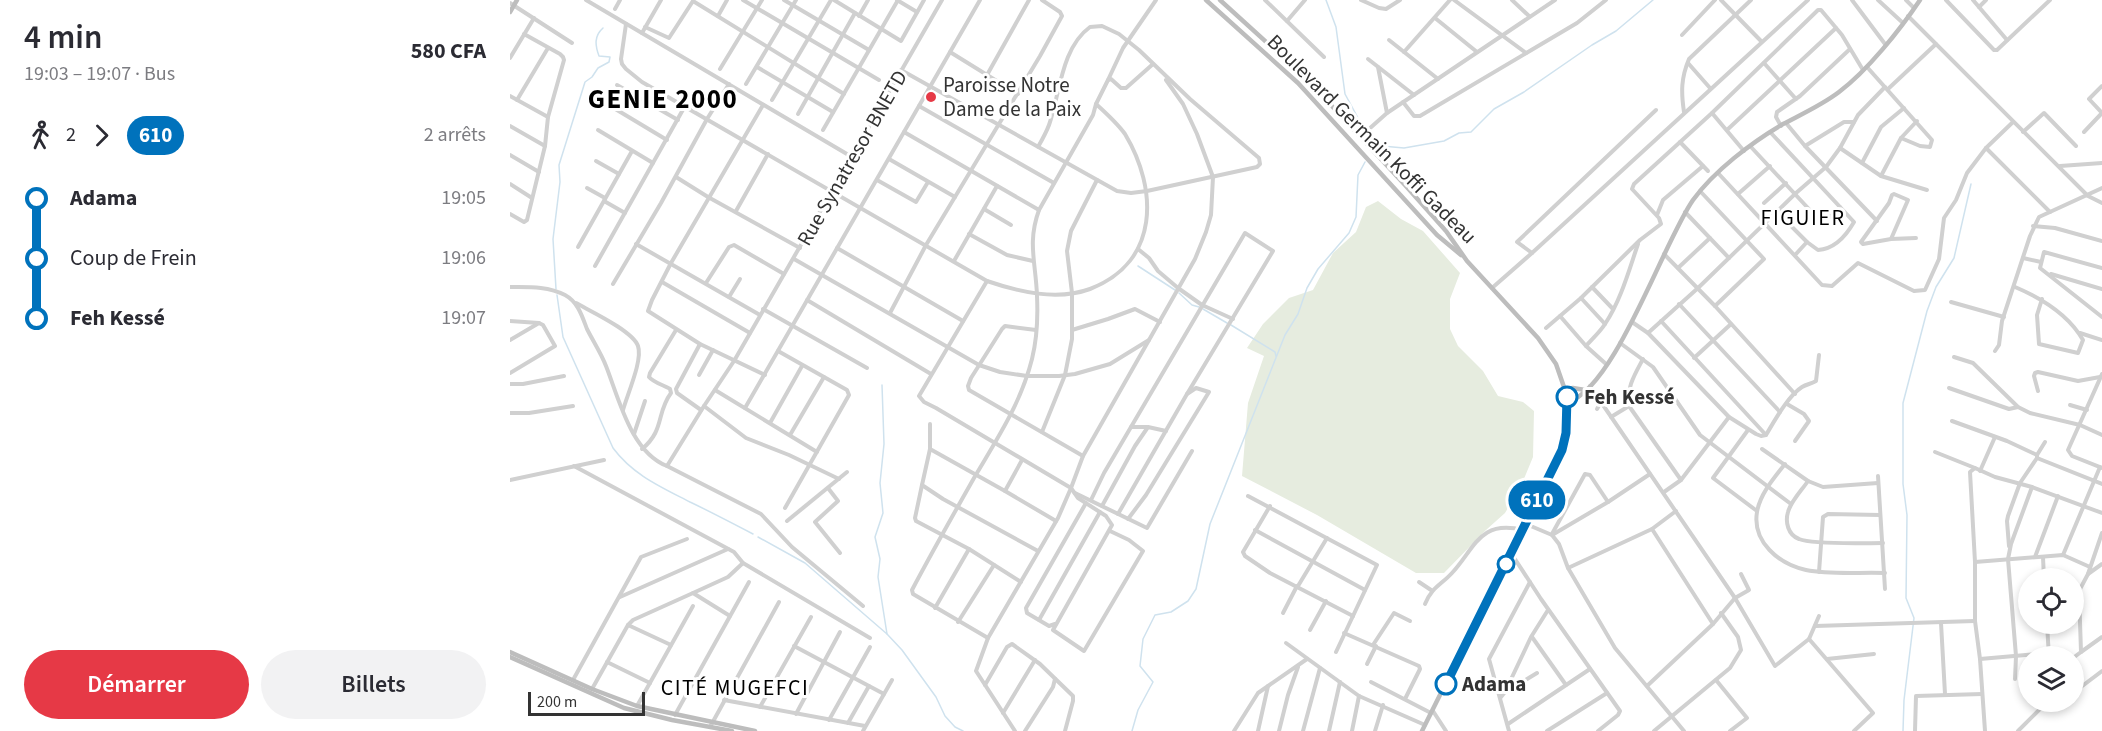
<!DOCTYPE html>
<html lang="fr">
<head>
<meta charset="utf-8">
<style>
  body { margin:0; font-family:"Source Sans 3",sans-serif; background:#f2f2f3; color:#2b2b33; height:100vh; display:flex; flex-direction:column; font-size:22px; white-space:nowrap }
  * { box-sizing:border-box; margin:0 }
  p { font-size:20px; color:#7c7c81 }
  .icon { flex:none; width:33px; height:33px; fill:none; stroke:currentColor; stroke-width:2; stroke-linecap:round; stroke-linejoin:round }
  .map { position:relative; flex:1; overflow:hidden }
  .sheet { display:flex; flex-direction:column; background:#fff; width:510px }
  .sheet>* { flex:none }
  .badge { padding:0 12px; border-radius:20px; font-size:21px; line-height:39px }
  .controls { position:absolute; left:1508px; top:568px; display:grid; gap:12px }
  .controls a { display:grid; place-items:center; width:66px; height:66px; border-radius:50%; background:#fff; box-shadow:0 3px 9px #0003; font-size:30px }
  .scale { position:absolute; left:18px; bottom:15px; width:117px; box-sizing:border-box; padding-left:6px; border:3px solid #333; border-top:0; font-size:16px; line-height:21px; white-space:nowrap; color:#333; -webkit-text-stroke:4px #fff; paint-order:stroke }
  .map>.badge { position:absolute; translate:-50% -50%; box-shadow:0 0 0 3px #fff }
  .legs { display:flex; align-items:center; gap:9px; height:66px; padding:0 24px; font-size:20px }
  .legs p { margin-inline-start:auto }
  .overview { display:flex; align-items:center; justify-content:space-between; height:102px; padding:0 24px }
  h1 { font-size:33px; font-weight:600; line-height:45px }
  .button { display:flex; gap:12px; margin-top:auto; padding:12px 24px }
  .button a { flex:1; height:69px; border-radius:36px; background:#e63946; color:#fff; font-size:24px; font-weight:600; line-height:69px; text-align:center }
  .button a+a { background:#f2f2f3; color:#2b2b33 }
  ul { padding:0 24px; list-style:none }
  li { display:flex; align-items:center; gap:21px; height:60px; font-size:22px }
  li i { display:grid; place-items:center; width:9px; height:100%; margin:0 8px; background:currentColor }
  li i::after { content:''; width:15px; height:15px; margin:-8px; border:4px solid; border-radius:50%; background:#fff }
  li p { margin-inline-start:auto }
  li:first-child i { background:linear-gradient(#0000 50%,currentColor 0) }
  li:last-child i { background:linear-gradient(currentColor 50%,#0000 0) }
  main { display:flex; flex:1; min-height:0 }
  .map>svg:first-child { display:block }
  .green { fill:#e6ecdf }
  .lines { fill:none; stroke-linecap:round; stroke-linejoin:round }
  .stream { stroke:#cfe2ee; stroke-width:1.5 }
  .street { stroke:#d0d0d0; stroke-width:4 }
  .secondary { stroke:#bdbdbd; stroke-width:4.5 }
  .line-1-casing { stroke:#fff; stroke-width:14 }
  .line-1 { stroke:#0072bc; stroke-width:9 }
  .poi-dot { fill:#e63946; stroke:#fff; stroke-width:2 }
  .stop-1-dot { fill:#fff; stroke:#0072bc; stroke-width:3 }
  .labels { text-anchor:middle; stroke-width:6; stroke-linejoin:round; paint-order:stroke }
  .poi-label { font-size:21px; fill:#333; stroke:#fff; text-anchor:start }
  .street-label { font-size:21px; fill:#333; stroke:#fff }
  .stop-label { font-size:21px; font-weight:bold; fill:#333; stroke:#fff; text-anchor:start }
  .neighbourhood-label { font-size:22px; letter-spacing:1.5px; fill:#000; stroke:#fff }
  .district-label { font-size:27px; font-weight:bold; letter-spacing:1.5px; fill:#000; stroke:#fff }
</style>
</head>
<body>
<main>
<section class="sheet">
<div class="overview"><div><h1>4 min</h1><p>19:03 – 19:07 · Bus</p></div><b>580 CFA</b></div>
<div class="legs"><svg class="icon" aria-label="walk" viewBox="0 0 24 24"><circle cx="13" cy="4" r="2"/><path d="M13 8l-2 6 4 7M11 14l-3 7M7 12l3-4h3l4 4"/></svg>2<svg class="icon" aria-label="forward" viewBox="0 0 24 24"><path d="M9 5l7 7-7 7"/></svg><b class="badge" style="background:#0072bc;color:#fff">610</b><p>2 arrêts</p></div>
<ul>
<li><i style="color:#0072bc"></i><b>Adama</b><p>19:05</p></li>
<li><i style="color:#0072bc"></i><span>Coup de Frein</span><p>19:06</p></li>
<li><i style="color:#0072bc"></i><b>Feh Kessé</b><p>19:07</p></li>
</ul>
<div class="button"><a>Démarrer</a><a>Billets</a></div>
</section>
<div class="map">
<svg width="1592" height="731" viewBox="0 0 1592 731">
  <rect width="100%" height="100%" fill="#fff"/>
  <path class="green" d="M868,201l23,18 22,12 37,42 -10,26v30l8,17 25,25 15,25 25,6 11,9 -1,46 -12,29 -16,27 -19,17 -42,43h-28l-99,-58 -75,-39 6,-73 16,-47 -17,-8 16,-24 26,-26 24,-8 20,-37 23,-21 10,-25z"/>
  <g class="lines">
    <g class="stream">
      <path d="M816,0l10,27 9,67 13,24 8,10"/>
      <path d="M860,133l6,15 6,-2 22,2 40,-7 15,-8 12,-1 23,-23 30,-17 68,-47 24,-14 37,-31"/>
      <path d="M628,266l37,24"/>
      <path d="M46,289l-3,-50 7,-57 -1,-17 26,-83 7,-5 6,-9 11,-6 1,-5 -11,-1c-4,-11 -5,-20 4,-28"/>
      <path d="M669,293l13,12 7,2"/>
      <path d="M47,295l6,42 50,111c20,27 48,39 77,54 21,10 42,21 63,32"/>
      <path d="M693,309l24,14"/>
      <path d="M721,325l44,27 1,4"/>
      <path d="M372,385l2,59 -4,39 3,30 -8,24 5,22 -2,18 9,57"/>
      <path d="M248,537l47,26 82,71 15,16 34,47 9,19 10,11 8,4"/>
      <path d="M622,731l6,-21 15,-28 -13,-16 3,-27 12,-24 16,-3 17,-11 8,-12 14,-65 75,-189 13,-21 9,-26 11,-19 31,-36 7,-16 2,-42 7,-13"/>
      <path d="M1393,731l1,-31 10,-82 -8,-20 1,-83 -4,-31v-81l24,-92 9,-24 18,-29 17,-74"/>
    </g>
    <g class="street">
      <path d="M76,0l266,157"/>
      <path d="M233,0l136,80"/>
      <path d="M274,0l85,50"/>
      <path d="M324,0l67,41 23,-41"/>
      <path d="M387,0l20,12"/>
      <path d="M755,0l59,57"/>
      <path d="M851,0l18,8 7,1 14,-9"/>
      <path d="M944,0l72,53"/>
      <path d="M1002,0l17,16"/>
      <path d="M1211,0l40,41"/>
      <path d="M1342,0l33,44"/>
      <path d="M1368,0l25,23"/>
      <path d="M1396,0l8,8"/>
      <path d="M1436,0l48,50h3l53,-50"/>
      <path d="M1463,0l34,40"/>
      <path d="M183,1l151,93"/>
      <path d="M0,3l62,40"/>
      <path d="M1469,7l7,-7"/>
      <path d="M105,9l5,-9"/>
      <path d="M208,16l9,-16"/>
      <path d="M349,16l9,-16"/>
      <path d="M1398,16l180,180 14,7"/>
      <path d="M925,18l42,34"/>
      <path d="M777,21l18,-21"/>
      <path d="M116,24l-5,35 1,5 4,5 16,13 345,199c32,11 70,20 103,8 70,-27 68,-100 35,-155 -8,-11 -19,-21 -29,-30"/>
      <path d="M135,27l24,11 24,-37"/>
      <path d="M132,33l19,-33"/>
      <path d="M1172,35l33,-35"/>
      <path d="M879,40l49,39"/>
      <path d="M440,52l68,42"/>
      <path d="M894,52l46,-52"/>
      <path d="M0,58l24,-40"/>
      <path d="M858,59l46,36"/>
      <path d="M1178,63l22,25"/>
      <path d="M1254,63l32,36"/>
      <path d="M247,67l76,45"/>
      <path d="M868,67l9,46"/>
      <path d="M1357,67l65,73 -2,7 -10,-1 -19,-8 16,-17"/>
      <path d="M210,69l42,-69"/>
      <path d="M391,70l216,121 14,2 16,-2 110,-24 3,-3 -1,-6 -69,-59 -51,-49 -20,-16 -17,-8 -12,1c-29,21 -30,67 -41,98 -3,8 -7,15 -11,22"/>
      <path d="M477,75l42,-75"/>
      <path d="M598,80l15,-32 33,-48"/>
      <path d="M236,84l50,-84"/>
      <path d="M107,85l61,35"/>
      <path d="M1378,89l48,-45"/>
      <path d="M0,96l38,21"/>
      <path d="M7,100l31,-52"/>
      <path d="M262,100l59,-100"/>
      <path d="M893,102l11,14h6l157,-93 29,-23"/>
      <path d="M253,105l-92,158 -19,37 -4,11 52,33 65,31"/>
      <path d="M409,106l135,77"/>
      <path d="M102,107l55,33"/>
      <path d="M1174,112c-3,-20 -3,-34 5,-53l62,-59"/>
      <path d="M1202,113l32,38"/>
      <path d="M288,114l57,-101"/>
      <path d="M1276,123l19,23 72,75"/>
      <path d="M0,126l35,20"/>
      <path d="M1271,126l-5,-9 1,-5 23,-16 50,-47"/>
      <path d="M88,130l55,33"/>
      <path d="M313,130l75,-130"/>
      <path d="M1217,130l109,-102"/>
      <path d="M394,132l135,78"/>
      <path d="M1513,132l21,-19 32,33"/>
      <path d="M1574,132l18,-19 -13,-14 13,-13"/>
      <path d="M1261,133l83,89c-8,14 -20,27 -36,28l-11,-8 -30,-30"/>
      <path d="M850,137l27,-24 168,-113"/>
      <path d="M1170,142l28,29"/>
      <path d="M1295,146l39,-24h10"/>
      <path d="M1241,147l70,75 4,-1 15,-14"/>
      <path d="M1330,148l41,28 46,14"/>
      <path d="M1476,148l64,64"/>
      <path d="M0,155l29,17"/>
      <path d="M379,159l66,38"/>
      <path d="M86,161l23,13"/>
      <path d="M1352,163l19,-36 23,-19"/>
      <path d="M1550,166l42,-3"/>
      <path d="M1208,173l104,112 10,1 26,-23 56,28 11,-1 14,-31 5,-41 12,-18 11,-27 19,-25 27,-26"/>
      <path d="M1371,176l20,-38"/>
      <path d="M166,177l32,20 92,51"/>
      <path d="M367,180l39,22 12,-20"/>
      <path d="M0,184l22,14"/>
      <path d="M77,188l18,10"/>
      <path d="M1190,191l64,68 -49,47"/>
      <path d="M1228,194l32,-28"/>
      <path d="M94,201l21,12"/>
      <path d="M1254,203l22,-20"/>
      <path d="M474,209l27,16"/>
      <path d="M226,211l32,-57"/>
      <path d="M1175,212l44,46"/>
      <path d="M0,214l14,8 3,-2 18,-74 3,-29 16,-57 -1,-3 -3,-3 -36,-20"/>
      <path d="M1147,215l6,-15 40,-34"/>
      <path d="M1523,226l22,2 47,13"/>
      <path d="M459,234l38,21 26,6"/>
      <path d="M1381,239l17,-39 -14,-6 -2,1 -3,8 -28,39 2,2 28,-5 25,-1"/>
      <path d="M126,244l124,71"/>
      <path d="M68,247l54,-96"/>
      <path d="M327,248l126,73"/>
      <path d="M628,249l11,9 9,13 20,17 24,17 31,14"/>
      <path d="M1022,253l-15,-11 139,-132"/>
      <path d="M1154,254l51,52 80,88"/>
      <path d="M1285,255l12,-13"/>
      <path d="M1513,258l18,4"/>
      <path d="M284,259l185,106 21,7 27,4h32l16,-2 35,-10 39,-24 46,-81 11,-27 5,-17 2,-38 -16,-43 -14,-30 -17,-24"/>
      <path d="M444,261l43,-75"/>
      <path d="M85,266l90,-160"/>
      <path d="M1168,268l32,-30"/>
      <path d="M1592,268l-58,-16 -4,16 62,49"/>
      <path d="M1541,274l51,15"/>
      <path d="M477,281l-68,115 5,6 12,6 135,80 -13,30 -70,120 -12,33 39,60"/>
      <path d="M152,282l88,51"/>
      <path d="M196,283l23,-36 5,-2 50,29"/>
      <path d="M103,284l48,-81 46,-84 22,-35"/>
      <path d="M0,287c19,0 38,-1 55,8 13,7 17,21 22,34 6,12 14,24 19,37 13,33 25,86 61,100l37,-60"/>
      <path d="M1082,287l21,22"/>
      <path d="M1505,287c26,11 53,27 68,53l-5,13 -39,-9 -2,-29 5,-16"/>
      <path d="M982,288l40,-35 276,-253"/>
      <path d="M219,297l11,-18"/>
      <path d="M1071,298l24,26"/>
      <path d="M297,300l124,74"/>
      <path d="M1441,302l53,15"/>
      <path d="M66,303c14,8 57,28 62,43 5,14 -11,49 -15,64"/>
      <path d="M1169,304l101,108"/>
      <path d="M253,309l104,59"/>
      <path d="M380,313l36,-68 114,-189 22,-40 -2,-4 -18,-12"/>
      <path d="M1050,316l26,30 20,18"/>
      <path d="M0,321l29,2 4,2 12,21 -45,27"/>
      <path d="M1151,321l105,114c9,-15 22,-39 36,-48 5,-3 9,-3 14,-6l3,-26"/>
      <path d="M1122,322l16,11 81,84 27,17 5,2 5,-1"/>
      <path d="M1036,328l35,-30 59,-58 21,-16 -2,-6 -27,-29 2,-5 78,-71 106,-103h3l21,25 21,35"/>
      <path d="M526,330l-31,-4 -3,3 -31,49 -3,8 1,4 114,66"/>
      <path d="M562,330l36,-11 27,-10 25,13"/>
      <path d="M1138,333l50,-45 98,-95 30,-26 14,-19 18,-33 27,-28"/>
      <path d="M1570,333l22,7"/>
      <path d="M0,340l29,-17"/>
      <path d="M1110,343l33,24 47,68 91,69"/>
      <path d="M190,344l-24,45 1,4 24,17"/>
      <path d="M1076,346c6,-7 14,-14 19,-22 16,-24 24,-54 33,-80"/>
      <path d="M268,351l69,39 2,5 -64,113"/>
      <path d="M1485,351l4,-6 3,-24 28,-85 9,-19 63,-29"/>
      <path d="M1444,357l19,6 45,44 12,6 50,12 22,10"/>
      <path d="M1184,358l37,-34"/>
      <path d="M1133,359c-8,15 -17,29 -14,47l52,74"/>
      <path d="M1592,374l-34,76 4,6 30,12"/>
      <path d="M189,375l14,-25"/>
      <path d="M0,384h13l41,-8"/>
      <path d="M1080,386l145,212 40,68 34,-27 10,-23"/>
      <path d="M1439,388l60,21 9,-2"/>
      <path d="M205,390l102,62"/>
      <path d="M1528,391l-4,-15 1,-3 3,-1 40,9 22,-4"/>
      <path d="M1277,404l17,10 5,7 -14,20"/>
      <path d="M1560,405l17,5"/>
      <path d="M235,408l235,-408"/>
      <path d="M1087,409l4,-7"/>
      <path d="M0,413h19l44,-7"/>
      <path d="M1101,417l18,-11"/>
      <path d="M1442,421l55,20 30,14"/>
      <path d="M260,423l32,-57"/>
      <path d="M420,424v25l-8,36 21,14 95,52"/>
      <path d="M621,427l114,-194 28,18 -86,143"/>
      <path d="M1238,430l-35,48 44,33"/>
      <path d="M532,432l23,-57 7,-36v-46l-5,-42 4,-20 26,-51"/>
      <path d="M124,434l11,-33"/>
      <path d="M280,435l34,-58"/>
      <path d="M132,449c23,-19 14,-36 29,-56l-1,-4c-6,-4 -16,-6 -21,-12l1,-4 26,-43"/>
      <path d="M420,449l75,42"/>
      <path d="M1252,449l46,32 15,6 55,-4"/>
      <path d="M1425,452l40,16"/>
      <path d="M1527,458l65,26"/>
      <path d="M512,460l-17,31 51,30"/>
      <path d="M1275,464c-11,14 -25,30 -28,48 -5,30 22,52 49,58 25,5 54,2 79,3"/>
      <path d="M64,466l160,86 9,11 127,75"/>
      <path d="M157,466l94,48 31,33 71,59"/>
      <path d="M1470,471l15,-34"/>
      <path d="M1368,476l7,113"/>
      <path d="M329,479l-50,-24 -43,-17 -42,-32 30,-45 208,-361"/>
      <path d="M0,480l94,-20"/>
      <path d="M1298,481c-6,9 -17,20 -20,31 -3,10 0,23 11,27 15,6 65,4 84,4"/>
      <path d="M412,485l-7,33 1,3 53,28 52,33"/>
      <path d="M318,488l10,13 -23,21 25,31"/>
      <path d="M1154,492l17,-12 48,-63"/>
      <path d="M565,493l72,35 45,-77"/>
      <path d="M738,496l129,69 -41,87"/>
      <path d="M581,500l13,-27 27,-46h16"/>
      <path d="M592,506l33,-60 13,-19 18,4"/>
      <path d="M760,506l-27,46 2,4 25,17 83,43"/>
      <path d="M1166,511l-24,18 61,95"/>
      <path d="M608,514l69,-120 9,-6 13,4 -63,103 -18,24"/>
      <path d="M277,521l60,-49"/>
      <path d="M1016,524l26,11 7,9 9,24 47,80 69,83"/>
      <path d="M745,530l110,60"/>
      <path d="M600,531l19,9 14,11 -59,100 -31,-21 59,-105 -6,-9 -28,-18 -7,-10 12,-32 66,-116"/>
      <path d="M1042,534l33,-60 5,1 18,27"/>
      <path d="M1042,535l56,-33 42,-28"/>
      <path d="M1499,546l-2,-25 1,-5 12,-33 17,-25v-3l8,-13"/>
      <path d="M1001,553l30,46 79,112 -2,4 -20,16"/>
      <path d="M1553,555l37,-88"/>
      <path d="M1525,557l23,-61"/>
      <path d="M1533,557l1,22"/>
      <path d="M1465,562l88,-7 27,12"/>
      <path d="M1058,568l84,-39"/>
      <path d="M1309,572l4,-55 5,-3 52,1"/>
      <path d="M1578,574l14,-10"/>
      <path d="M909,582l12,8"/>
      <path d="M788,586l29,-48"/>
      <path d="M110,597l108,-48"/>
      <path d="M915,604c7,-17 16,-19 27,-31 23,-25 28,-54 71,-43"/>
      <path d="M425,608l34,-59"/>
      <path d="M773,613l14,-27"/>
      <path d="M220,616l-37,-23 35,-16 15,-14"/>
      <path d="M529,620l61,-108"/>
      <path d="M448,622l36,-57"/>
      <path d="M1431,623l4,71"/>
      <path d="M545,624l-6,2 -22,-13 -1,-5 60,-105"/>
      <path d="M1537,624l2,33"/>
      <path d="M118,625l43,20"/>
      <path d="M1305,626l160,-5"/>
      <path d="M800,630l16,-29"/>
      <path d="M834,633l75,33 1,3 -15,30"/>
      <path d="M1022,637l34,48"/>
      <path d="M478,638l-75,-44 -1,-4c20,-38 41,-75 62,-112 23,-39 47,-75 58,-119 5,-20 6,-42 5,-63 -1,-33 -10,-53 2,-86l54,-95 3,-11 12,-24 3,-1 10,9h5l27,-24"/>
      <path d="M1299,639l64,74 -19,18"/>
      <path d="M776,643l73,53 66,29"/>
      <path d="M863,645l21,-32 16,8"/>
      <path d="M284,646l90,48"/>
      <path d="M1571,652l21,-15"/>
      <path d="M1563,658l8,-6 -2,-61 9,-17 14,-41"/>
      <path d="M1317,659l47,-5"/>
      <path d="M1470,659l69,-6"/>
      <path d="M97,662l43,21"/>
      <path d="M857,664l9,-18"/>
      <path d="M1505,679l1,-23 -8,-97 3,-15 21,-57"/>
      <path d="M63,680l68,-123 46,-18"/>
      <path d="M1206,680l31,38 -17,13"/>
      <path d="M861,682l60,31"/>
      <path d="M475,685l22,-38 5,-3 28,20 33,32v5l-8,30"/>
      <path d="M1137,686l66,-62 22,-26 14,-8 -8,-16"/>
      <path d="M82,689l36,-64 5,-5 60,-27"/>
      <path d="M996,692l31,-19"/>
      <path d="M1563,693l29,-22"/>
      <path d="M991,697l4,-5 26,-55 17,-27"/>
      <path d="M214,700l141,26"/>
      <path d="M1536,705l10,-3"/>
      <path d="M127,706l56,-100"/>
      <path d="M250,707l51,-90"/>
      <path d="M923,711l13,20"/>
      <path d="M493,713l32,-53"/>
      <path d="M286,714l44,-82"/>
      <path d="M165,715l74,-133"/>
      <path d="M319,720l41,-73"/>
      <path d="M338,723l21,-37"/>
      <path d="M998,724l82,-55"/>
      <path d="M200,727l69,-125"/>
      <path d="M353,731l29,-51"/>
      <path d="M515,731l28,-44 2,-8"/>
      <path d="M724,731l24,-38 49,-34"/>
      <path d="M748,731l10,-45"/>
      <path d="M769,731l9,-36 10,-28"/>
      <path d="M793,731l17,-63"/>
      <path d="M819,731l11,-49"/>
      <path d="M842,731l7,-35"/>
      <path d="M865,731l8,-26"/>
      <path d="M999,731l-20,-72 41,-77"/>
      <path d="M1037,731l60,-38"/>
      <path d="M1144,731l76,-63 11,-18 -3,-13 -17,-24"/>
      <path d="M1405,731l1,-35 66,-2"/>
      <path d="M1475,731l-5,-72 -5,-38v-59l-5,-90 5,-4 20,9 37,10 70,26"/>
      <path d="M1508,731l29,-29"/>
    </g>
    <g class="secondary">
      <path d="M696,0l92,83 139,152 24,20"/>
      <path d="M710,0l86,78 99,107 41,46 21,30 71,77 18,26 9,26 3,26 -2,17 -4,17 -140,281"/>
      <path d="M0,12l7,-12"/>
      <path d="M1055,390l8,-2 12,2"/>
      <path d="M1058,402c47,-14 95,-159 125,-202 21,-29 59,-58 90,-76 19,-10 39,-19 56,-32 28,-21 61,-62 81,-92"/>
      <path d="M0,652l82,37 45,17 118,25"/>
      <path d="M0,657l114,51 48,12 60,11"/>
    </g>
  </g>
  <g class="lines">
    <defs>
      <path id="line-1" d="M936,684l116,-234 4,-17 1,-36"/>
    </defs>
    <use href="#line-1" class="line-1-casing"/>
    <use href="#line-1" class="line-1"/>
  </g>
  <circle class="poi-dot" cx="421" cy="97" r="6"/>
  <g class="stop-1-dot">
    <circle cx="1057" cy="397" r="10"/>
    <circle cx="996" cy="564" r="8"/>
    <circle cx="936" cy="684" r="10"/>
  </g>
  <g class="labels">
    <g class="poi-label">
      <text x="433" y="92">Paroisse Notre<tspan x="433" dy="24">Dame de la Paix</tspan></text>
    </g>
    <g class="street-label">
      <text transform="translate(862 139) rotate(45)" y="7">Boulevard Germain Koffi Gadeau</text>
      <text transform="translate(342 158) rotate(-60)" y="7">Rue Synatresor BNETD</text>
    </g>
    <g class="stop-label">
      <text x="1074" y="404">Feh Kessé</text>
      <text x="952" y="691">Adama</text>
    </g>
    <g class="neighbourhood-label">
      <text x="1293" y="225">FIGUIER</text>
      <text x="225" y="695">CITÉ MUGEFCI</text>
    </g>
    <g class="district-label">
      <text x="153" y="108">GENIE 2000</text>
    </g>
  </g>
</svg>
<div class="controls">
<a><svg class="icon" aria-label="locate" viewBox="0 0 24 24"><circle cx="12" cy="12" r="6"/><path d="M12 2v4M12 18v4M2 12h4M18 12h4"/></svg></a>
<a><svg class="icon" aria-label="layers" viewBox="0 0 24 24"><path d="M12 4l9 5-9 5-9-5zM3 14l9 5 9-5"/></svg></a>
</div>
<div class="scale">200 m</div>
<b class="badge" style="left:1027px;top:500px;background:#0072bc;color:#fff">610</b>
</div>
</main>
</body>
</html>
